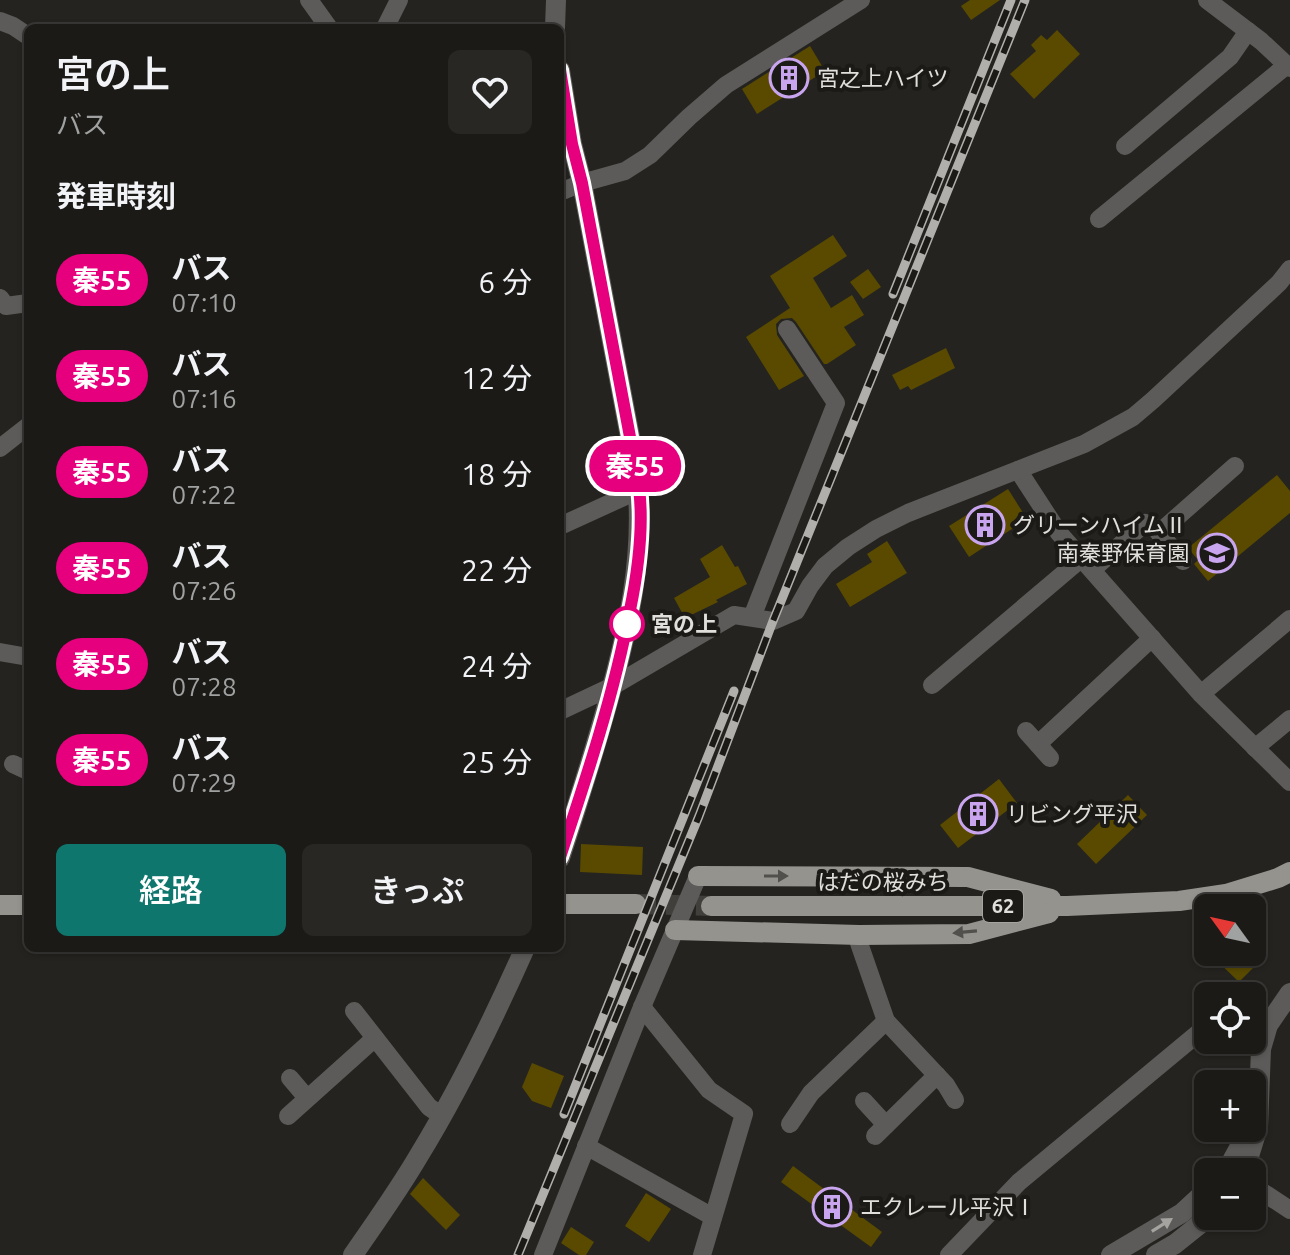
<!DOCTYPE html>
<html lang="ja">
<head>
<meta charset="utf-8">
<style>
  body { margin:0; font-family:Ubuntu,"Noto Sans JP",sans-serif; background:#282724; color:#f1f3f6; height:100vh; display:flex; flex-direction:column; font-size:30px; white-space:nowrap }
  * { box-sizing:border-box; margin:0 }
  p { font-size:26px; color:#a0a1a1 }
  .icon { flex:none; width:44px; height:44px; fill:none; stroke:currentColor; stroke-width:2; stroke-linecap:round; stroke-linejoin:round }
  .map { position:relative; flex:1; overflow:hidden }
  .sheet { position:absolute; left:24px; top:24px; width:540px; height:928px; display:flex; flex-direction:column; background:#1b1a17; border-radius:12px; box-shadow:0 2px 6px #0004,0 0 0 2px #393836 }
  .sheet>* { flex:none }
  .badge { padding:0 16px; border-radius:26px; font-size:28px; line-height:52px }
  .needle { width:52px; rotate:303deg }
  .controls { position:absolute; left:1194px; top:894px; display:grid; gap:16px }
  .controls a { display:grid; place-items:center; width:72px; height:72px; border-radius:12px; background:#1b1a17; box-shadow:0 2px 6px #0004,0 0 0 2px #393836; font-size:40px }
  .map>.badge { position:absolute; translate:-50% -50%; box-shadow:0 0 0 4px #fff }
  h2 { padding:0 32px; font-size:30px; line-height:72px }
  .round { display:grid; place-items:center; flex:none; width:84px; height:84px; border-radius:12px; background:#282724 }
  .overview { display:flex; align-items:center; justify-content:space-between; height:136px; padding:0 32px }
  h1 { font-size:38px; font-weight:600; line-height:60px }
  .button { display:flex; gap:16px; margin-top:auto; padding:16px 32px }
  .button a { flex:1; height:92px; border-radius:12px; background:#0f766e; color:#fff; font-size:32px; font-weight:600; line-height:92px; text-align:center }
  .button a+a { background:#282724; color:#f1f3f6 }
  ul { padding:0; list-style:none }
  li { display:flex; align-items:center; gap:24px; height:96px; padding:0 32px }
  li div { flex:1 }
  li b { display:block; font-size:30px }
  li em { font-style:normal }
  li .badge { min-width:88px; font-weight:700; text-align:center }
  .map>svg:first-child { display:block }
  .building { fill:#594a00 }
  .lines { fill:none; stroke-linecap:round; stroke-linejoin:round }
  .primary-tunnel { stroke:#403f3b; stroke-width:20; stroke-dasharray:20 10; stroke-linecap:butt }
  .minor { stroke:#5c5b59; stroke-width:18 }
  .tertiary { stroke:#5c5b59; stroke-width:20 }
  .primary { stroke:#94938e; stroke-width:20 }
  .rail-casing { stroke:#b0afac; stroke-width:9 }
  .rail { stroke:#1b1a16; stroke-width:6; stroke-dasharray:18; stroke-linecap:butt }
  .oneway { fill:#51504c }
  .oneway2 { fill:#a5a4a1 }
  .line-casing { stroke:#fff; stroke-width:18 }
  .line { stroke:#e6007e; stroke-width:12 }
  .stop-dot { fill:#fff; stroke:#e6007e; stroke-width:4 }
  .labels { text-anchor:middle; stroke-width:8; stroke-linejoin:round; paint-order:stroke }
  .shield { fill:#1b1a16; stroke:#a5a4a1; stroke-width:2 }
  .shield-label { font-size:20px; font-weight:bold; fill:#e0dfdc }
  .poi-label { font-size:22px; fill:#e0dfdc; stroke:#1b1a16; text-anchor:start }
  .stop-label { font-size:22px; font-weight:bold; fill:#e0dfdc; stroke:#1b1a16; text-anchor:start }
  .street-label { font-size:22px; fill:#e0dfdc; stroke:#1b1a16 }
</style>
</head>
<body>
<div class="map">
<svg width="1290" height="1255" viewBox="0 0 1290 1255">
  <rect width="100%" height="100%" fill="#24231f"/>
  <g class="building">
    <path d="M970,0h30l-29,20 -10,-14z"/>
    <path d="M1057,30l23,24 -46,45 -24,-25 26,-23 -5,-6 10,-10 6,5z"/>
    <path d="M810,46l15,25 -68,43 -15,-25z"/>
    <path d="M833,235l14,21 -34,22 18,30 21,-13 12,20 -20,12 12,18 -29,19h-3l-28,-42 -4,-4 -11,1 -5,5 1,11 27,41 -25,14 -33,-53 44,-29 -20,-32z"/>
    <path d="M868,269l13,18 -18,12 -13,-17z"/>
    <path d="M946,348l9,20 -44,22 -3,-4 -8,4 -8,-15z"/>
    <path d="M1277,475l13,16v22l-82,68 -14,-17 4,-4 -10,-12z"/>
    <path d="M1008,489l19,30 -58,38 -20,-31z"/>
    <path d="M887,541l20,32 -57,34 -14,-23 36,-22 -5,-8z"/>
    <path d="M722,545l13,22 3,-1 9,18 -31,16 2,2 -33,16 -11,-20 36,-21 -10,-18z"/>
    <path d="M999,779l18,24 -59,45 -18,-23z"/>
    <path d="M1128,795l19,20 -51,49 -19,-20z"/>
    <path d="M581,844l62,3 -1,28 -62,-3z"/>
    <path d="M1208,952h46l8,7 -23,23z"/>
    <path d="M532,1063l32,13 -13,32 -19,-7 -10,-14z"/>
    <path d="M793,1166l89,66 -11,15 -90,-65z"/>
    <path d="M423,1178l37,37 -14,15 -36,-36z"/>
    <path d="M646,1193l25,16 -22,33 -24,-16z"/>
    <path d="M571,1227l23,15 -8,13h-7l-18,-12z"/>
  </g>
  <g class="lines">
    <path class="primary-tunnel" d="M636,904l75,2"/>
    <g class="minor">
      <path d="M309,0l20,28"/>
      <path d="M1207,0l54,41 29,27"/>
      <path d="M0,21l13,5 15,10"/>
      <path d="M385,28l14,-28"/>
      <path d="M1125,146l105,-89 18,-26"/>
      <path d="M560,192l22,-9 43,-12 25,-16 39,-38 37,-32 135,-85"/>
      <path d="M1099,219l188,-154"/>
      <path d="M0,298l6,8 22,-3"/>
      <path d="M0,448l28,-22"/>
      <path d="M1018,470l41,63 142,161 89,88"/>
      <path d="M560,526l79,-36"/>
      <path d="M1159,533l76,-67"/>
      <path d="M1092,570l53,-47 11,6 27,32"/>
      <path d="M752,617l84,-214 -49,-74"/>
      <path d="M0,652l28,5"/>
      <path d="M932,685l150,-127"/>
      <path d="M1201,694l89,-75"/>
      <path d="M560,711l53,-25 121,-71 39,6 23,-10 14,-25 15,-20 23,-19 28,-18 32,-16 176,-69 49,-27 20,-17 126,-117 11,-14"/>
      <path d="M1026,731l24,27"/>
      <path d="M1038,744l114,-106"/>
      <path d="M1255,748l35,-29"/>
      <path d="M13,764l15,7"/>
      <path d="M859,935v8l27,78 60,64 9,15"/>
      <path d="M642,1007l67,83 35,24 -42,141"/>
      <path d="M354,1011l75,96 13,9"/>
      <path d="M290,1078l17,20"/>
      <path d="M864,1101l22,24"/>
      <path d="M288,1116l87,-78"/>
      <path d="M790,1124l21,-31 75,-72"/>
      <path d="M875,1136l62,-61"/>
      <path d="M586,1146l127,71"/>
      <path d="M1252,1185l38,25"/>
      <path d="M543,1255l99,-248 56,-131"/>
      <path d="M949,1255l70,-73 189,-157"/>
    </g>
    <g class="tertiary">
      <path d="M555,28l1,-28"/>
      <path d="M560,70l12,74 10,39 52,275c15,90 -7,179 -32,265 -13,45 -27,90 -42,135"/>
      <path d="M1226,1172l19,-35"/>
      <path d="M1244,1172l14,-45 3,-78 7,-24 22,-32"/>
      <path d="M353,1255c22,-32 45,-64 65,-98 41,-67 75,-137 107,-209"/>
      <path d="M1111,1255l71,-42 26,-24"/>
      <path d="M1156,1255l19,-11 35,-28"/>
    </g>
    <g class="primary">
      <path d="M698,876l270,1 83,22"/>
      <path d="M560,904h76"/>
      <path d="M0,905h28"/>
      <path d="M711,906h356l112,-5 47,-7 52,-16 12,-6"/>
      <path d="M675,930l184,5 110,-1 80,-21"/>
    </g>
    <defs>
      <g id="rail">
        <path d="M893,294l118,-294"/>
        <path d="M564,1114l170,-423"/>
        <path d="M518,1255l181,-439 74,-195 252,-621"/>
      </g>
    </defs>
    <use href="#rail" class="rail-casing"/>
    <use href="#rail" class="rail"/>
  </g>
  <defs><path id="oneway-solid" d="M-6-.8H1V-3.2L6.5 0L1 3.2V.8H-6Z" transform="scale(2)"/></defs>
  <g class="oneway">
    <use href="#oneway-solid" transform="translate(776 876)"/>
    <use href="#oneway-solid" transform="translate(965 932) rotate(175)"/>
  </g>
  <use class="oneway2" href="#oneway-solid" transform="translate(1162 1225) rotate(-32)"/>
  <g class="lines">
    <defs>
      <path id="line" d="M560,70l12,74 10,39 52,275c2,10 4,20 5,30 5,40 -1,83 -9,122 -16,84 -43,166 -70,247"/>
    </defs>
    <use href="#line" class="line-casing"/>
    <use href="#line" class="line"/>
  </g>
  <defs>
    <symbol id="building-ring" viewBox="-11 -11 22 22"><circle r="9.5" fill="#1b1a16" stroke="#c8a5ee" stroke-width="1.5"/><path d="M-4-6H4V6H1V3H-1V6H-4ZM-2.5-4.3h1.7v1.8h-1.7ZM.8-4.3h1.7v1.8H.8ZM-2.5-1h1.7V.8h-1.7ZM.8-1h1.7V.8H.8Z" fill="#c8a5ee"/></symbol>
    <symbol id="school-ring" viewBox="-11 -11 22 22"><circle r="9.5" fill="#1b1a16" stroke="#c8a5ee" stroke-width="1.5"/><path d="M0-5L7-2L0 1L-7-2ZM-4 1L0 2.5L4 1V4Q0 6-4 4Z" fill="#c8a5ee"/></symbol>
  </defs>
  <g fill-rule="evenodd">
    <use href="#building-ring" x="767" y="56" width="44" height="44"/>
    <use href="#building-ring" x="963" y="503" width="44" height="44"/>
    <use href="#school-ring" x="1195" y="531" width="44" height="44"/>
    <use href="#building-ring" x="956" y="792" width="44" height="44"/>
    <use href="#building-ring" x="810" y="1185" width="44" height="44"/>
  </g>
  <circle class="stop-dot" cx="627" cy="624" r="16"/>
  <g class="labels">
    <rect class="shield" x="983" y="890" width="40" height="32" rx="6"/>
    <g class="shield-label">
      <text x="1003" y="913">62</text>
    </g>
    <g class="poi-label">
      <text x="817" y="86">宮之上ハイツ</text>
      <text x="1013" y="533">グリーンハイムⅡ</text>
      <text x="1189" y="561" text-anchor="end">南秦野保育園</text>
      <text x="1006" y="822">リビング平沢</text>
      <text x="860" y="1215">エクレール平沢Ⅰ</text>
    </g>
    <g class="stop-label">
      <text x="651" y="632">宮の上</text>
    </g>
    <g class="street-label">
      <text x="883" y="890">はだの桜みち</text>
    </g>
  </g>
</svg>
<div class="controls">
<a><svg class="needle" viewBox="-14 -14 28 28"><path d="M0-13l5 13h-10z" fill="#e53935"/><path d="M0 13l5-13h-10z" fill="#a0a1a1"/></svg></a>
<a><svg class="icon" aria-label="locate" viewBox="0 0 24 24"><circle cx="12" cy="12" r="6"/><path d="M12 2v4M12 18v4M2 12h4M18 12h4"/></svg></a>
<a>+</a>
<a>−</a>
</div>
<b class="badge" style="left:635px;top:466px;background:#e6007e;color:#fff">秦55</b>
<section class="sheet">
<div class="overview"><div><h1>宮の上</h1><p>バス</p></div><a class="round"><svg class="icon" aria-label="heart" viewBox="0 0 24 24"><path d="M12 20l-8-8c-3-5 5-10 8-4 3-6 11-1 8 4z"/></svg></a></div>
<h2>発車時刻</h2>
<ul>
<li><span class="badge" style="background:#e6007e;color:#fff">秦55</span><div><b>バス</b><p>07:10</p></div><em>6 分</em></li>
<li><span class="badge" style="background:#e6007e;color:#fff">秦55</span><div><b>バス</b><p>07:16</p></div><em>12 分</em></li>
<li><span class="badge" style="background:#e6007e;color:#fff">秦55</span><div><b>バス</b><p>07:22</p></div><em>18 分</em></li>
<li><span class="badge" style="background:#e6007e;color:#fff">秦55</span><div><b>バス</b><p>07:26</p></div><em>22 分</em></li>
<li><span class="badge" style="background:#e6007e;color:#fff">秦55</span><div><b>バス</b><p>07:28</p></div><em>24 分</em></li>
<li><span class="badge" style="background:#e6007e;color:#fff">秦55</span><div><b>バス</b><p>07:29</p></div><em>25 分</em></li>
</ul>
<div class="button"><a>経路</a><a>きっぷ</a></div>
</section>
</div>
</body>
</html>
